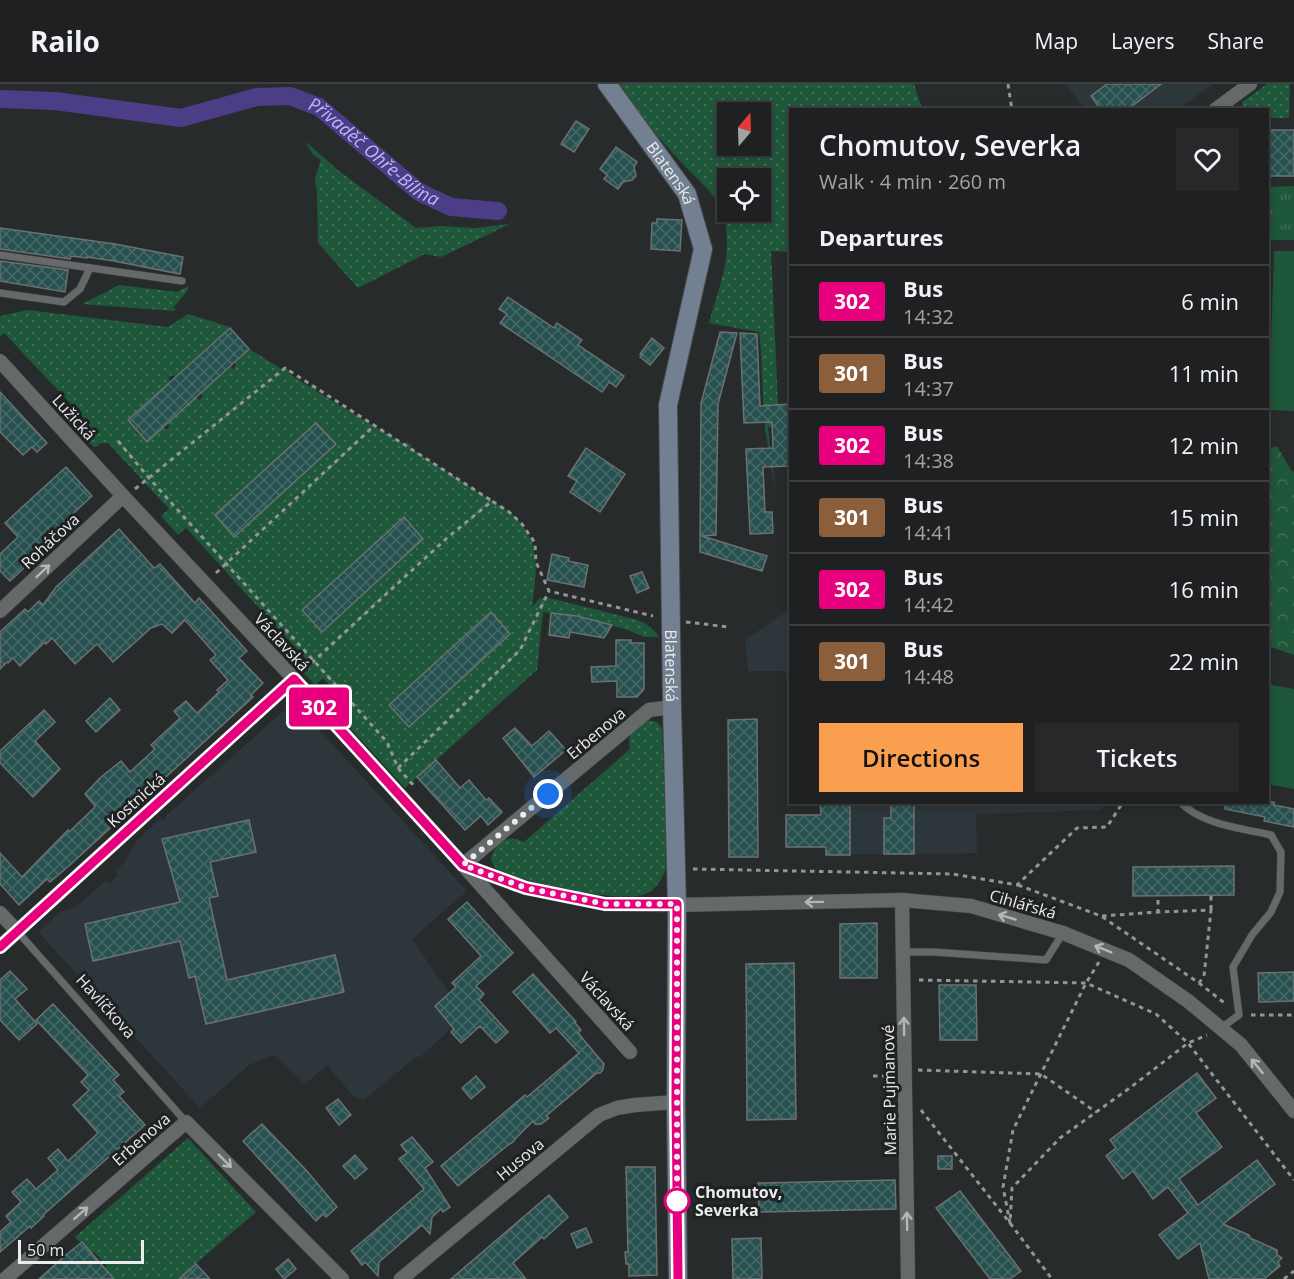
<!DOCTYPE html>
<html lang="en">
<head>
<meta charset="utf-8">
<style>
  body { margin:0; font-family:"Open Sans",sans-serif; background:#26282a; color:#f1f3f6; height:100vh; display:flex; flex-direction:column; font-size:22px; white-space:nowrap }
  * { box-sizing:border-box; margin:0 }
  p { font-size:20px; color:#a1a3a5 }
  .icon { flex:none; width:33px; height:33px; fill:none; stroke:currentColor; stroke-width:2; stroke-linecap:round; stroke-linejoin:round }
  .map { position:relative; flex:1; overflow:hidden }
  .drawer { position:absolute; left:789px; top:24px; width:480px; height:696px; display:flex; flex-direction:column; background:#1e2021; border-radius:0px; box-shadow:0 3px 9px #0003,0 0 0 2px #3c3e3f }
  .drawer>* { flex:none }
  .badge { padding:0 12px; border-radius:4px; font-size:21px; line-height:39px }
  .needle { width:39px; rotate:19deg }
  .fabs { position:absolute; left:717px; top:18px; display:grid; gap:12px }
  .fabs a { display:grid; place-items:center; width:54px; height:54px; border-radius:0px; background:#1e2021; box-shadow:0 3px 9px #0003,0 0 0 2px #3c3e3f; font-size:30px }
  .scale { position:absolute; left:18px; bottom:15px; width:126px; box-sizing:border-box; padding-left:6px; border:3px solid #eaeced; border-top:0; font-size:16px; line-height:21px; white-space:nowrap; color:#eaeced; -webkit-text-stroke:4px #1f2122; paint-order:stroke }
  .you { position:absolute; width:30px; height:30px; margin:-15px; border:4px solid #fff; border-radius:50%; background:#1a73e8; box-shadow:0 0 0 9px #1a73e833 }
  .map>.badge { position:absolute; translate:-50% -50%; box-shadow:0 0 0 3px #fff }
  h2 { padding:0 30px; font-size:22px; line-height:54px }
  .round { display:grid; place-items:center; flex:none; width:63px; height:63px; border-radius:0px; background:#26282a }
  .overview { display:flex; align-items:center; justify-content:space-between; height:102px; padding:0 30px }
  h1 { font-size:28px; font-weight:600; line-height:45px }
  .cta { display:flex; gap:12px; margin-top:auto; padding:12px 30px }
  .cta a { flex:1; height:69px; border-radius:0px; background:#fa9f4f; color:#111; font-size:24px; font-weight:600; line-height:69px; text-align:center }
  .cta a+a { background:#26282a; color:#f1f3f6 }
  ul { padding:0; list-style:none }
  li { display:flex; align-items:center; gap:18px; height:72px; padding:0 30px; border-top:2px solid #3c3e3f }
  li div { flex:1 }
  li b { display:block; font-size:22px }
  li em { font-style:normal }
  li .badge { min-width:66px; font-weight:700; text-align:center }
  header { display:flex; align-items:center; gap:36px; box-sizing:border-box; height:84px; padding:0 30px; background:#1e2021; border-bottom:2px solid #3c3e3f }
  header strong { font-size:28px }
  nav { display:flex; gap:33px; margin-inline-start:auto; font-size:21px }
  .map>svg:first-child { display:block }
  .built { fill:#2d363a }
  .grass { fill:url(#grass-dots); fill-rule:evenodd }
  .forest { fill:url(#forest-crowns) }
  .park { fill:url(#park-tufts) }
  .garden { fill:#1e573a }
  .lines { fill:none; stroke-linecap:round; stroke-linejoin:round }
  .canal { stroke:#4c3d87; stroke-width:18 }
  .building { fill:url(#building-cross-hatch); stroke:#6d7070; stroke-width:1.5 }
  .lane-casing { stroke:#454748; stroke-width:8 }
  .street-casing { stroke:#454748; stroke-width:15 }
  .secondary-casing { stroke:#454748; stroke-width:20 }
  .path { stroke:#939596; stroke-width:3; stroke-dasharray:4.5 4.5; stroke-linecap:butt }
  .lane { stroke:#66696a; stroke-width:7 }
  .street { stroke:#66696a; stroke-width:14 }
  .secondary { stroke:#728092; stroke-width:18 }
  .oneway { stroke:#b5b8b9 }
  .line-casing { stroke:#fff; stroke-width:14 }
  .line { stroke:#e6007e; stroke-width:9 }
  .walk { stroke:#eaeced; stroke-width:6; stroke-dasharray:0 10.8 }
  .stop-dot { fill:#fff; stroke:#e6007e; stroke-width:3 }
  .labels { text-anchor:middle; stroke-width:6; stroke-linejoin:round; paint-order:stroke }
  .street-label { font-size:16px; fill:#eaeced; stroke:#1f2122 }
  .stop-label { font-size:16px; font-weight:bold; fill:#eaeced; stroke:#1f2122; text-anchor:start }
  .water-label { font-size:18px; font-style:italic; fill:#bfb8f8; stroke:#1f2122 }
</style>
</head>
<body>
<header>
<strong>Railo</strong>
<nav><a>Map</a><a>Layers</a><a>Share</a></nav>
</header>
<div class="map">
<svg width="1294" height="1195" viewBox="0 0 1294 1195">
  <defs>
    <pattern id="grass-dots" width="8" height="8" patternUnits="userSpaceOnUse" patternTransform="scale(1.5)"><rect width="8" height="8" fill="#1e573a"/><path d="M2 2h.1M6 6h.1" fill="none" stroke="#3f6f57" stroke-width="1.8" stroke-linecap="round"/></pattern>
    <pattern id="forest-crowns" width="20" height="18" patternUnits="userSpaceOnUse" patternTransform="scale(1.5)"><rect width="20" height="18" fill="#1e573a"/><path d="M2 6a3 3 0 1 1 6 0M12 15a3 3 0 1 1 6 0" fill="none" stroke="#3f6f57"/></pattern>
    <pattern id="park-tufts" width="24" height="20" patternUnits="userSpaceOnUse" patternTransform="scale(1.5)"><rect width="24" height="20" fill="#1e573a"/><path d="M3 7l-1-3M5 7V3M7 7l1-3M15 17l-1-3M17 17v-4M19 17l1-3" fill="none" stroke="#3f6f57"/></pattern>
    <pattern id="building-cross-hatch" width="8" height="8" patternUnits="userSpaceOnUse" patternTransform="scale(1.5)"><rect width="8" height="8" fill="#27514f"/><path d="M0 0l8 8M0 8l8-8" fill="none" stroke="#466a69"/></pattern>
  </defs>
  <rect width="100%" height="100%" fill="#282b2c"/>
  <g class="built">
    <path d="M1066,0h147l-35,26 -93,-1z"/>
    <path d="M790,525v90l-2,1 -2,-29h-38l-3,-31z"/>
    <path d="M283,627l22,3 162,177 -55,48 53,77 -46,42 -2,-2 -53,44 -10,-3 -27,-32 -22,19 -31,-29 -25,10 -49,43 -100,-109 -62,-67 22,-20 16,-5 30,-27 3,4 9,-9 -3,-4 10,-9 12,-22 24,-22 3,3 3,-6z"/>
    <path d="M803,719h305l-8,7 -124,4 1,39 -151,2 -1,-12h-4l-1,-39h-17z"/>
  </g>
  <g class="grass">
    <path d="M618,0h296l8,25 -132,1v142l-19,-1 8,175 -11,1 7,64 -11,-71 -3,-68 -2,-20 -50,-9c7,-26 18,-53 18,-80 0,-13 -3,-29 -9,-40 -9,-15 -25,-28 -37,-41 -22,-24 -45,-50 -63,-78zM728,28h32v34h-32zM728,94h32v34h-32z"/>
    <path d="M1267,0h23l-1,34h-21v-8l-26,-1v-7z"/>
    <path d="M305,57l34,30 77,57 25,-2 34,2 35,-4 -69,33 -16,-3 -67,34 -40,-45 -1,-50 -2,-15 6,-18 -8,-5z"/>
    <path d="M119,201l58,7 11,-6v4l-15,18 3,1 -2,2 -92,-7z"/>
    <path d="M28,226l140,17 20,-13 42,13 -55,50 -3,-2 -4,3 2,3 -42,39 10,11 -2,1 3,3 24,-8 3,3 4,-4 -3,-3 29,-26 3,3 4,-4 -3,-3 30,-27 3,3 3,-4 -2,-3 15,-13 34,21 2,-2 6,3 -2,3 21,13 2,-3 5,4 -1,3 88,53 2,-2 5,3 -1,3 101,65c31,28 26,55 21,94l7,-8 6,-2 93,23c9,4 15,8 21,17h-15l-16,-7 -44,-13 -41,-5 -6,58 -132,118 -77,-84v-2l9,-9 -14,-15 -8,7 -17,-18 8,-8 -120,-131 -8,7 -17,-19 8,-7 -61,-66h-7l-5,4h-2l-16,-16 1,-3 7,-8 -82,-87 -4,4v-21z"/>
    <path d="M645,636l12,2 5,6 5,139c-5,12 -10,22 -22,27 -22,10 -124,-12 -146,-24 -5,-2 -6,-6 -8,-11 4,-16 16,-26 33,-17l106,-93c-4,-15 5,-20 15,-29z"/>
    <path d="M188,1054l68,74 -78,67h-64l-9,-11 2,-2 -13,-14 -3,1 -16,-16z"/>
  </g>
  <path class="forest" d="M1277,362l14,24 3,2v183l-26,-9v-197z"/>
  <path class="park" d="M1294,102v54h-26v-53z"/>
  <g class="garden">
    <path d="M1274,167h20v160l-25,-1z"/>
    <path d="M1268,600l26,5v100l-26,-5z"/>
  </g>
  <g class="lines">
    <path class="canal" id="s1" d="M0,15l55,2 126,17 76,-21 33,-1 29,11 100,85 32,15 47,4"/>
  </g>
  <g class="building">
    <path d="M1107,0h54l-34,26h-26l-10,-14z"/>
    <path d="M576,37l13,8 -15,23 -13,-8z"/>
    <rect x="1268" y="46" width="26" height="46"/>
    <path d="M616,63l21,15 -3,5 2,9 -4,4 -9,2 -5,7 -14,-10 3,-4 -7,-6z"/>
    <path d="M657,135l25,1 -2,31 -29,-2 1,-26h5z"/>
    <path d="M0,144l115,16 68,13 -3,17 -66,-13 -27,-4v1l-16,-2 -1,3 -70,-10z"/>
    <path d="M0,177l68,9 -3,22 -65,-11z"/>
    <path d="M508,213l46,31 3,-5 25,17 -4,5 46,31 -8,11 -7,-5 -7,10 -102,-69 7,-9 -8,-5z"/>
    <path d="M230,244l19,21 -102,93 -19,-22z"/>
    <path d="M720,248l17,1 -19,71 -2,131 -14,1 65,20 -5,15 -62,-19 1,-149z"/>
    <path d="M740,249l17,1 3,72 30,-2v62l-27,1 2,45h7l1,21 -23,1 -4,-85 27,-1 -1,-26 -28,1z"/>
    <path d="M652,254l12,10 -14,17 -10,-8 2,-2 -2,-1z"/>
    <path d="M0,308l47,51 -10,9 -5,-5 -9,8 -23,-23z"/>
    <path d="M316,339l20,21 -102,93 -19,-22z"/>
    <path d="M586,364l39,26 -25,38 -30,-20 7,-11 -9,-5z"/>
    <path d="M66,383l26,29 -68,63 4,5 -18,17 -10,-10v-17l18,-17 -13,-14z"/>
    <path d="M404,433l19,22 -101,93 -20,-22z"/>
    <path d="M119,445l35,39 6,-4 35,39 4,-5 48,53 -8,7 24,25 -12,12 2,2 -182,167 -21,18 -3,-3 -28,26 -19,-21v-31l22,24 46,-47 1,2 25,-24 1,-2 -10,-12 15,-16 21,-17 9,11 25,-23 -4,-4 29,-27 -6,-7 12,-10 11,12 22,-21 -2,-2 11,-10 -18,-20 6,-5 -31,-35 -13,13 -10,-9 -11,4 -38,34 -16,-18 -22,20 -23,-26 -6,6 -1,-2 -25,24 -7,-8 -5,5 -1,-1 -7,7v-37l25,-23 3,3 11,-11 4,4 13,-18z"/>
    <path d="M552,470l17,4 -1,3 20,4 -4,22 -37,-7z"/>
    <path d="M642,488l7,16 -12,5 -7,-17z"/>
    <path d="M491,528l19,22 -101,93 -20,-22z"/>
    <path d="M551,529l26,3 35,9 -8,13 -34,-6 -1,6 -20,-3z"/>
    <path d="M616,556h15v3h13v46l-7,8h-20v-16l-25,1 -1,-15 25,-1z"/>
    <path d="M110,614l10,12 -24,22 -10,-11z"/>
    <path d="M44,626l11,12 -20,19 25,28 -27,28 -33,-34v-12z"/>
    <path d="M757,635l1,138h-29l-1,-137z"/>
    <path d="M515,644l17,18 17,-15 17,19 -32,27 -31,-39z"/>
    <path d="M436,676l24,28 9,-8 17,20 3,-2 13,14 -14,13 -7,-9 -16,14 -48,-53z"/>
    <path d="M850,718v53h-24v-8h-40v-32h35l-1,-12z"/>
    <path d="M891,718h23v52h-30v-36h7z"/>
    <path d="M1225,718h49v3l20,4v18l-30,-6 1,-4 -40,-8z"/>
    <path d="M249,736l7,32 -46,10 8,34 -9,2 18,82 108,-25 9,37 -138,32 -11,-48 -6,2 -9,-37 -87,20 -8,-37 95,-22 -18,-63z"/>
    <path d="M1234,782v29l-101,1v-29z"/>
    <path d="M467,818l46,51 -37,33 8,8 -5,6 29,32 -12,11 -16,-17 -19,17 -10,-11 3,-3 -19,-23 21,-19 -4,-4 29,-27 -33,-37z"/>
    <path d="M877,839v55h-37v-54z"/>
    <path d="M794,879l2,156 -49,1 -1,-156z"/>
    <path d="M10,887l17,18 -12,10 22,25 -18,16 -19,-20v-40z"/>
    <path d="M1294,888v29l-35,1 -1,-29z"/>
    <path d="M533,890l43,48 -1,1 6,7 -3,3 26,31 -1,6 -3,3h-3l-51,43 3,2 -8,6h-6l-2,-3 -17,17 -3,4 -5,3 -50,41 -17,-20 84,-71 2,2 52,-44 -23,-25 -6,5 -37,-41z"/>
    <path d="M939,901h37l1,55h-37z"/>
    <path d="M53,920l66,71 -6,5 11,12 -5,4 26,29 -102,90 1,1 -13,12 -1,-2 -30,26v-20l11,-10 -5,-6 15,-14 -9,-10 15,-13 9,10 22,-19 -10,-12 10,-9 10,12 30,-28 -25,-28 16,-15 -8,-8 7,-7 -52,-55z"/>
    <path d="M1197,989l19,25 -20,15 26,34 -43,32 19,26 59,-45 18,24 -52,40 26,11 1,3 27,12v5l5,3 -4,4 2,4 -16,13h-55l-9,-36 -22,16 -19,-24 29,-22 -20,-26 -15,12 -20,-28 -10,8 -17,-23 10,-8 -6,-8z"/>
    <path d="M476,992l9,11 -14,12 -9,-11z"/>
    <path d="M338,1015l13,16 -12,10 -13,-17z"/>
    <path d="M262,1040l44,46 31,37 -11,10 -3,-3 -7,7 -73,-80z"/>
    <path d="M412,1053l21,25 -8,6 25,39 -7,5 -2,-3 -9,8 -2,17 -8,-9 -43,37 -1,14 -13,-14 -3,3 -11,-14 73,-62 -25,-30 8,-6 -6,-8z"/>
    <path d="M355,1071l12,14 -12,10 -12,-13z"/>
    <rect x="938" y="1072" width="14" height="13"/>
    <path d="M626,1083h29l2,108 -28,1v-12h-3l-1,-12h3z"/>
    <path d="M895,1096l1,29 -137,3 -1,-29z"/>
    <path d="M960,1107l61,80 -11,8h-20l-54,-71z"/>
    <path d="M549,1111l19,22 -24,22 -2,-2 -29,26 13,16h-75z"/>
    <path d="M586,1144l6,14 -15,6 -6,-14z"/>
    <path d="M761,1154l1,41h-29l-1,-40z"/>
    <path d="M82,1158l32,37h-75l27,-24z"/>
    <path d="M288,1175l8,10 -12,10 -8,-10z"/>
    <path d="M196,1180l14,15h-31z"/>
  </g>
  <g class="lines">
    <defs>
      <g id="lane">
        <path d="M0,171l182,26"/>
        <path d="M0,209l64,9 16,-13 10,-21"/>
        <path d="M1180,718c23,23 60,26 91,33l10,17 -1,40 -9,20 -19,23 -19,32 6,48 -18,13"/>
        <path d="M17,847l169,191"/>
        <path d="M902,868h32l112,8 17,-27"/>
      </g>
      <g id="street">
        <path d="M1215,26l35,-26"/>
        <path d="M0,277l123,135 171,183 169,186 63,23 79,16 72,1 225,-5 69,6 92,27 66,27 59,41 53,44 53,66"/>
        <path d="M0,527l123,-115"/>
        <path d="M902,816l6,379"/>
        <path d="M0,829l17,18"/>
        <path d="M0,863l294,-268"/>
        <path d="M630,968l-167,-187 186,-155 23,-3"/>
        <path d="M5,1195l181,-157 156,157"/>
        <path d="M401,1195l198,-164 18,-7 18,-3 41,-3"/>
      </g>
      <g id="secondary">
        <path id="s2" d="M607,0l80,110 16,55 -35,156 4,302 5,198 -1,197 2,177"/>
      </g>
    </defs>
    <use href="#lane" class="lane-casing"/>
    <use href="#street" class="street-casing"/>
    <use href="#secondary" class="secondary-casing"/>
    <g class="path">
      <path d="M1008,0l4,26"/>
      <path d="M118,357l31,37 238,264 11,26 18,20"/>
      <path d="M135,405l150,-121 207,133"/>
      <path d="M216,489l159,-148"/>
      <path d="M686,538l43,5"/>
      <path d="M305,585l142,-131 45,-37 17,11 13,12 13,19 1,19 13,29 104,25"/>
      <path d="M398,684l122,-118 29,-59"/>
      <path d="M693,785l260,5 64,11 60,-57 30,-1 16,-25"/>
      <path d="M1018,801l83,31 98,67 28,22"/>
      <path d="M1211,812v14"/>
      <path d="M1158,816v12"/>
      <path d="M1102,832l56,-4 53,-2 -7,66 -5,7"/>
      <path d="M1099,878l-13,21 -73,147 -10,57 7,36 2,-35 48,-50 71,-51 57,-44 19,-8"/>
      <path d="M919,896l167,3 70,31 32,29 106,137"/>
      <path d="M1251,931h43"/>
      <path d="M918,986l123,4 55,38"/>
      <path d="M873,992h19"/>
      <path d="M921,1026l89,113 42,56"/>
      <path d="M1284,1195l10,-8"/>
    </g>
    <use href="#lane" class="lane"/>
    <use href="#street" class="street"/>
    <use href="#secondary" class="secondary"/>
  </g>
  <defs><path id="oneway-shaft" d="M-6 0H5M1.5-3L5.5 0L1.5 3" fill="none" stroke-width="1.6" stroke-linecap="round" stroke-linejoin="round" transform="scale(1.5)"/></defs>
  <g class="oneway">
    <use href="#oneway-shaft" transform="translate(43 487) rotate(-43)"/>
    <use href="#oneway-shaft" transform="translate(814 818) rotate(179)"/>
    <use href="#oneway-shaft" transform="translate(1007 833) rotate(-164)"/>
    <use href="#oneway-shaft" transform="translate(1103 865) rotate(-158)"/>
    <use href="#oneway-shaft" transform="translate(904 942) rotate(-91)"/>
    <use href="#oneway-shaft" transform="translate(1257 982) rotate(-129)"/>
    <use href="#oneway-shaft" transform="translate(225 1077) rotate(45)"/>
    <use href="#oneway-shaft" transform="translate(81 1129) rotate(-41)"/>
    <use href="#oneway-shaft" transform="translate(907 1137) rotate(-91)"/>
  </g>
  <g class="lines">
    <defs>
      <path id="line" d="M0,863l294,-268 169,186 63,23 79,16h72l-1,198 2,177"/>
    </defs>
    <use href="#line" class="line-casing"/>
    <use href="#line" class="line"/>
    <path class="walk" d="M548,710l-85,71 63,23 79,16h72v305v-8"/>
  </g>
  <circle class="stop-dot" cx="677" cy="1117" r="12"/>
  <g class="labels">
    <g class="street-label">
      <text dy="6" stroke="none"><textPath href="#s2" startOffset="110">Blatenská</textPath></text>
      <text transform="translate(74 333) rotate(48)" y="6">Lužická</text>
      <text transform="translate(50 457) rotate(-43)" y="6">Roháčova</text>
      <text transform="translate(282 558) rotate(47)" y="6">Václavská</text>
      <text dy="6" stroke="none"><textPath href="#s2" startOffset="614">Blatenská</textPath></text>
      <text transform="translate(596 649) rotate(-40)" y="6">Erbenova</text>
      <text transform="translate(136 716) rotate(-42)" y="6">Kostnická</text>
      <text transform="translate(1023 820) rotate(16)" y="6">Cihlářská</text>
      <text transform="translate(607 917) rotate(48)" y="6">Václavská</text>
      <text transform="translate(106 922) rotate(48)" y="6">Havlíčkova</text>
      <text transform="translate(889 1006) rotate(-91)" y="6">Marie Pujmanové</text>
      <text transform="translate(141 1055) rotate(-41)" y="6">Erbenova</text>
      <text transform="translate(520 1075) rotate(-40)" y="6">Husova</text>
    </g>
    <g class="stop-label">
      <text x="695" y="1114">Chomutov,<tspan x="695" dy="18">Severka</tspan></text>
    </g>
    <g class="water-label">
      <text dy="6" stroke="none"><textPath href="#s1" startOffset="396">Přivaděč Ohře-Bílina</textPath></text>
    </g>
  </g>
</svg>
<div class="fabs">
<a><svg class="needle" viewBox="-14 -14 28 28"><path d="M0-13l5 13h-10z" fill="#e53935"/><path d="M0 13l5-13h-10z" fill="#a1a3a5"/></svg></a>
<a><svg class="icon" aria-label="locate" viewBox="0 0 24 24"><circle cx="12" cy="12" r="6"/><path d="M12 2v4M12 18v4M2 12h4M18 12h4"/></svg></a>
</div>
<div class="scale">50 m</div>
<div class="you" style="left:548px;top:710px"></div>
<b class="badge" style="left:319px;top:623px;background:#e6007e;color:#fff">302</b>
<section class="drawer">
<div class="overview"><div><h1>Chomutov, Severka</h1><p>Walk · 4 min · 260 m</p></div><a class="round"><svg class="icon" aria-label="heart" viewBox="0 0 24 24"><path d="M12 20l-8-8c-3-5 5-10 8-4 3-6 11-1 8 4z"/></svg></a></div>
<h2>Departures</h2>
<ul>
<li><span class="badge" style="background:#e6007e;color:#fff">302</span><div><b>Bus</b><p>14:32</p></div><em>6 min</em></li>
<li><span class="badge" style="background:#8b5e3c;color:#fff">301</span><div><b>Bus</b><p>14:37</p></div><em>11 min</em></li>
<li><span class="badge" style="background:#e6007e;color:#fff">302</span><div><b>Bus</b><p>14:38</p></div><em>12 min</em></li>
<li><span class="badge" style="background:#8b5e3c;color:#fff">301</span><div><b>Bus</b><p>14:41</p></div><em>15 min</em></li>
<li><span class="badge" style="background:#e6007e;color:#fff">302</span><div><b>Bus</b><p>14:42</p></div><em>16 min</em></li>
<li><span class="badge" style="background:#8b5e3c;color:#fff">301</span><div><b>Bus</b><p>14:48</p></div><em>22 min</em></li>
</ul>
<div class="cta"><a>Directions</a><a>Tickets</a></div>
</section>
</div>
</body>
</html>
